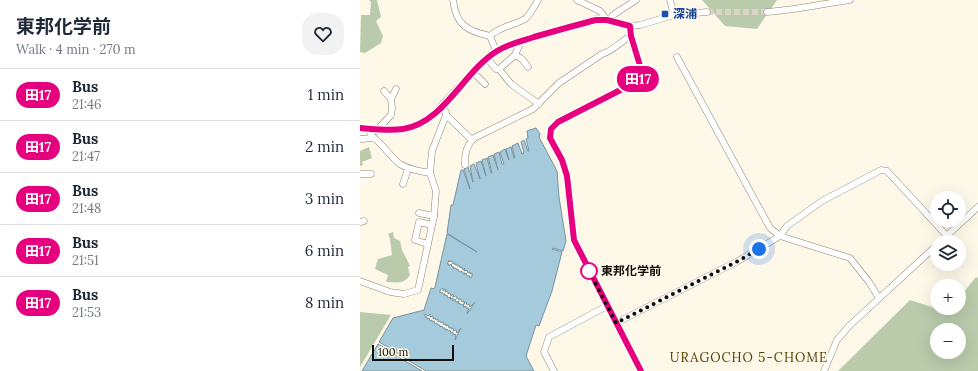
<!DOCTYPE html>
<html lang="en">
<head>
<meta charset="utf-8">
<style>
  body { margin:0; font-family:Lora,"Noto Sans JP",serif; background:#f2f2f3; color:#1f2937; height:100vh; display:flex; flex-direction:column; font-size:15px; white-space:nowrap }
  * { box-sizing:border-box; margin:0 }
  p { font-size:13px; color:#747a83 }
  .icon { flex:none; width:22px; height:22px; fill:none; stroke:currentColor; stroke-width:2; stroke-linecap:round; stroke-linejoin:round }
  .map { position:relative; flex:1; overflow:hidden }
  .drawer { display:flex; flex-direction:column; background:#fff; width:360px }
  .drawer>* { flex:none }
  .badge { padding:0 8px; border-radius:13px; font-size:14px; line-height:26px }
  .fabs { position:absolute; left:570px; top:191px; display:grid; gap:8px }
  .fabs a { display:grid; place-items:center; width:36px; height:36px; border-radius:50%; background:#fff; box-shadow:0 4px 16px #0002; font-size:20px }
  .scale { position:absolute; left:12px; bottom:10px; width:82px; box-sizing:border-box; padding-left:4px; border:2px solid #110e06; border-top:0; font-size:11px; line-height:14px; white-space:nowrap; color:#110e06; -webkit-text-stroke:3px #fef8e9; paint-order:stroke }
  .you { position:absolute; width:20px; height:20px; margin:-10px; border:3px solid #fff; border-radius:50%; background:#1a73e8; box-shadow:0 0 0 6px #1a73e833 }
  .map>.badge { position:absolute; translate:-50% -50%; box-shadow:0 0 0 2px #fff }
  .round { display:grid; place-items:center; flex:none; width:42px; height:42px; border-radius:16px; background:#f2f2f3 }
  .head { display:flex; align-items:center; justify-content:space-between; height:68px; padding:0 16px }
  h1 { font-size:19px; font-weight:700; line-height:30px }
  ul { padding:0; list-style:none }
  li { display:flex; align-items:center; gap:12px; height:52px; padding:0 16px; border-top:1px solid #e0e1e3 }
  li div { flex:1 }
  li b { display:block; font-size:15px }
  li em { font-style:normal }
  li .badge { min-width:44px; font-weight:700; text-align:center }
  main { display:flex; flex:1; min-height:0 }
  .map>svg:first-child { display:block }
  .green { fill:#bacbac; fill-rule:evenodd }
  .water { fill:#a5cadc; stroke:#79929c; fill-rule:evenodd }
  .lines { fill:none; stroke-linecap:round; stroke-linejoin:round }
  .minor-tunnel { stroke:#dad5c7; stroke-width:6; stroke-dasharray:6 3; stroke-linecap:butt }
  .minor-casing { stroke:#8d846e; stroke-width:7 }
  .minor { stroke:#fff; stroke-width:6 }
  .line-casing { stroke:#fff; stroke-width:9 }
  .line { stroke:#e6007e; stroke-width:6 }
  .walk { stroke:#110e06; stroke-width:4; stroke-dasharray:0 7.2 }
  .transit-dot { fill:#1a4fb4; stroke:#fef8e9; stroke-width:1.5 }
  .stop-dot { fill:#fff; stroke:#e6007e; stroke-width:2 }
  .labels { text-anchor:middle; stroke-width:3.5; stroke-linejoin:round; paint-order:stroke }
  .transit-label { font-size:12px; font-weight:bold; fill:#164399; stroke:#fef8e9; text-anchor:start }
  .stop-label { font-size:12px; font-weight:bold; fill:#110e06; stroke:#fef8e9; text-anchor:start }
  .neighbourhood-label { font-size:13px; letter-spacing:1px; fill:#564000; stroke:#fef8e9 }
</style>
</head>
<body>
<main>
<section class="drawer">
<div class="head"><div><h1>東邦化学前</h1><p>Walk · 4 min · 270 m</p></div><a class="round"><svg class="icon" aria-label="heart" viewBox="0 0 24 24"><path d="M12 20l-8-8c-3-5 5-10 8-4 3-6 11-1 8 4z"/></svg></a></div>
<ul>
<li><span class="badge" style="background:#e6007e;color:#fff">田17</span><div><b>Bus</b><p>21:46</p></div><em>1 min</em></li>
<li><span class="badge" style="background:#e6007e;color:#fff">田17</span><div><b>Bus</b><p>21:47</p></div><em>2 min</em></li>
<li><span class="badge" style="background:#e6007e;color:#fff">田17</span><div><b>Bus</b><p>21:48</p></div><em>3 min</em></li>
<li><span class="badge" style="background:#e6007e;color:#fff">田17</span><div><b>Bus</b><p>21:51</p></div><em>6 min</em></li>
<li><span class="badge" style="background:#e6007e;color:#fff">田17</span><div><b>Bus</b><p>21:53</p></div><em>8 min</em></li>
</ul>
</section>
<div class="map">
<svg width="618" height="371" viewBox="0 0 618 371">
  <rect width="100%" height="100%" fill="#fef8e9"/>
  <g class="green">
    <path d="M9,0h8l4,17 -5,4 7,15 -2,7 -16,10 -5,-1 1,-37h9l1,-13z"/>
    <path d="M342,0h75l-20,29 -32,-3z"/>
    <path d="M9,147l3,11 -10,4 1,3 -3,1v-15z"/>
    <path d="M33,232l1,6 6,3 2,9 8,16 -2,1 2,8c-6,10 -14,7 -24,7l2,-7 -13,-6 3,-10 14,-4 -2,-16 -2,-5z"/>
    <path d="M616,277l2,1v93h-140l72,-71 37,12 4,-4h8v-10zM577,330h22v22h-22z"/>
    <path d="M0,312l31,3 -31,52z"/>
  </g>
  <g class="water">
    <path d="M176,128l4,6 -1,3 18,34 2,26 7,44 -3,10 -10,-3 -1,1 10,3 -10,39 -13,35 -3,-1 -10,31 8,15h-108l-30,-18 1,-3 -1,-1 -2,2 -15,-9 14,-24 31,-8 7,-22 3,1 1,-2 12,-53 30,18 -30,-19 4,-28h2l8,-35h2l7,19 -6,-20 4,-2 5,15 -3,-16 4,-2 6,15 -4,-16 5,-2 5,15 -4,-16 5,-2 4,15h1l-4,-16 5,-2 5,15 -4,-16 5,-2 3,12h2l-4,-12 5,-3 4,11 -3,-11 5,-2 3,11h1l-3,-12 6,-3 4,11 2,-1 -3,-11 3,-2 4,11h1l-3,-12 2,-1 -1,-7zM89,260v2l3,-1 1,3 2,-1v2l2,-1v2h3v2l2,-1 1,3 2,-2 -1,3 3,-1 1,3 2,-1v2l2,-1v4l-2,1v-2h-3l-1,-3 -2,2 1,-2h-3v-2l-3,1 -1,-3 -1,1 -1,-2 -2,1v-2h-2l-1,-3 -2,2v-2h-2zM83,288v3l3,-2 -1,3 3,-1v3l2,-1 1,3 2,-2v3l3,-1 1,3 1,-1 1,2 2,-1 1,3 2,-1v3l2,-2 1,3 2,-1 1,3 5,-5 -8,12 2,-6h-3v-2l-3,1 1,-3 -3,1 -1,-2 -2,1 1,-3 -3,1 -1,-3 -2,2v-3l-3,1 1,-2 -3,1 -1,-3 -2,1v-2h-2l-1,-2 -2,1v-3zM65,314l3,2 2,-2v3l3,-1v3l2,-1 1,2 2,-1v3l2,-1 1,2 2,-1 1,3 2,-1v2l2,-1 1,3 2,-1v2l3,-1 -1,3 3,-1 1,3 4,-5 -6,12 1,-6 -3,1v-3l-2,1 -1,-3 -2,1 -1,-2 -2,1v-2h-2l-1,-2 -2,1v-2h-2l-1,-2 -2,1 -1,-3 -2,1v-2l-2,1 -1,-3 -2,1v-2h-2z"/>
    <path d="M18,344l15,9 -1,3 2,1 1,-2 27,16h-60z"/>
  </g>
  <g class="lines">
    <g class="minor-tunnel">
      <path d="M347,12h60"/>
      <path d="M0,128l34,2"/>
    </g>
    <defs>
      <g id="minor">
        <path d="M93,0c3,25 14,31 37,36"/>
        <path d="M217,0l23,11 7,9"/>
        <path d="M310,0l4,15"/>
        <path d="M407,12c28,-2 55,-8 83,-12"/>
        <path d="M250,20l3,-5 23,-15"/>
        <path d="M270,26l1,10 10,33c1,6 -1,8 -5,12l-78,41 -7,7 -1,9 12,22 5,16 7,64 67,131"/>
        <path d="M136,51l-6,-15c10,-10 23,-10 35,-17 5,-4 10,-14 13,-19"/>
        <path d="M155,55l7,4 6,8"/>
        <path d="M317,57l93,171 10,8 70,22 19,24 10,16"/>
        <path d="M127,58l9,11h3l12,15 28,20"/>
        <path d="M139,69l16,-14 6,-14"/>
        <path d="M113,72l12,12"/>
        <path d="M24,91l7,8"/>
        <path d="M86,115l26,25"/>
        <path d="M34,130l19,-3 16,-8 51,-55 19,-15 15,-6 82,-24 14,1 20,6 10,-1 34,-10 33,-3"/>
        <path d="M14,138l-4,-5 1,-2h5l15,-16 1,-7 -1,-9 5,-10"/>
        <path d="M0,139c4,0 9,-1 13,-1 6,1 19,21 27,26 9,6 20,7 30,9"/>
        <path d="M105,165c0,-13 1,-18 9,-27l59,-29 26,-26 43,-29c11,-3 19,-13 29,-18"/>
        <path d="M0,174h11"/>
        <path d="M43,184l5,-15"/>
        <path d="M59,213l15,3"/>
        <path d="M0,222l4,-1"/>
        <path d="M580,242l38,-35"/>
        <path d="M68,244l-13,-4 4,-18 13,3"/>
        <path d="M0,281l30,11 14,2 14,-4 16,-74 2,-25 -6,-18 2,-22 14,-36v-3l-4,-6"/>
        <path d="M256,323l122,-62 42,-25 7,-10 35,-25 59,-31 6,1 60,65"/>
        <path d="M194,371l-10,-19 5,-15 58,-31"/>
        <path d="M464,371l13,-31 12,-14 88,-81"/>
      </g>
    </defs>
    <use href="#minor" class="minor-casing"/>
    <use href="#minor" class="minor"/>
  </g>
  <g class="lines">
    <defs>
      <path id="line" d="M0,128c14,1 29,3 43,1 41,-6 60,-57 94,-78 11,-7 25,-10 37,-14 21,-6 42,-12 62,-17h11l23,6 1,10 10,33c1,6 -1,8 -5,13l-78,40 -7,7 -1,9 12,22 5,16 7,64 67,131"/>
    </defs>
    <use href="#line" class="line-casing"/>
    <use href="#line" class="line"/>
    <path class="walk" d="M229,271l27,52 122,-62 21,-12"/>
  </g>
  <rect class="transit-dot" x="301" y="10" width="8" height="8" rx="2"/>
  <circle class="stop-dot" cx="229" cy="271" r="8"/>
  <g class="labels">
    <g class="transit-label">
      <text x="313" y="18">深浦</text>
    </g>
    <g class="stop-label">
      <text x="241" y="275">東邦化学前</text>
    </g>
    <g class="neighbourhood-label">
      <text x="389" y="362">URAGOCHO 5-CHOME</text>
    </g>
  </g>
</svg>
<div class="fabs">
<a><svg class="icon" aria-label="locate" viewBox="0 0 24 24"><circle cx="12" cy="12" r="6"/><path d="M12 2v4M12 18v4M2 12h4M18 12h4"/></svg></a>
<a><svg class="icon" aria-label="layers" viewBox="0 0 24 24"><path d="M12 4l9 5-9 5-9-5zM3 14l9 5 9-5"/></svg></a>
<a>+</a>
<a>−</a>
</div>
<div class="scale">100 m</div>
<div class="you" style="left:399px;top:249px"></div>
<b class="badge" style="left:278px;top:79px;background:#e6007e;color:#fff">田17</b>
</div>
</main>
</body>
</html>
